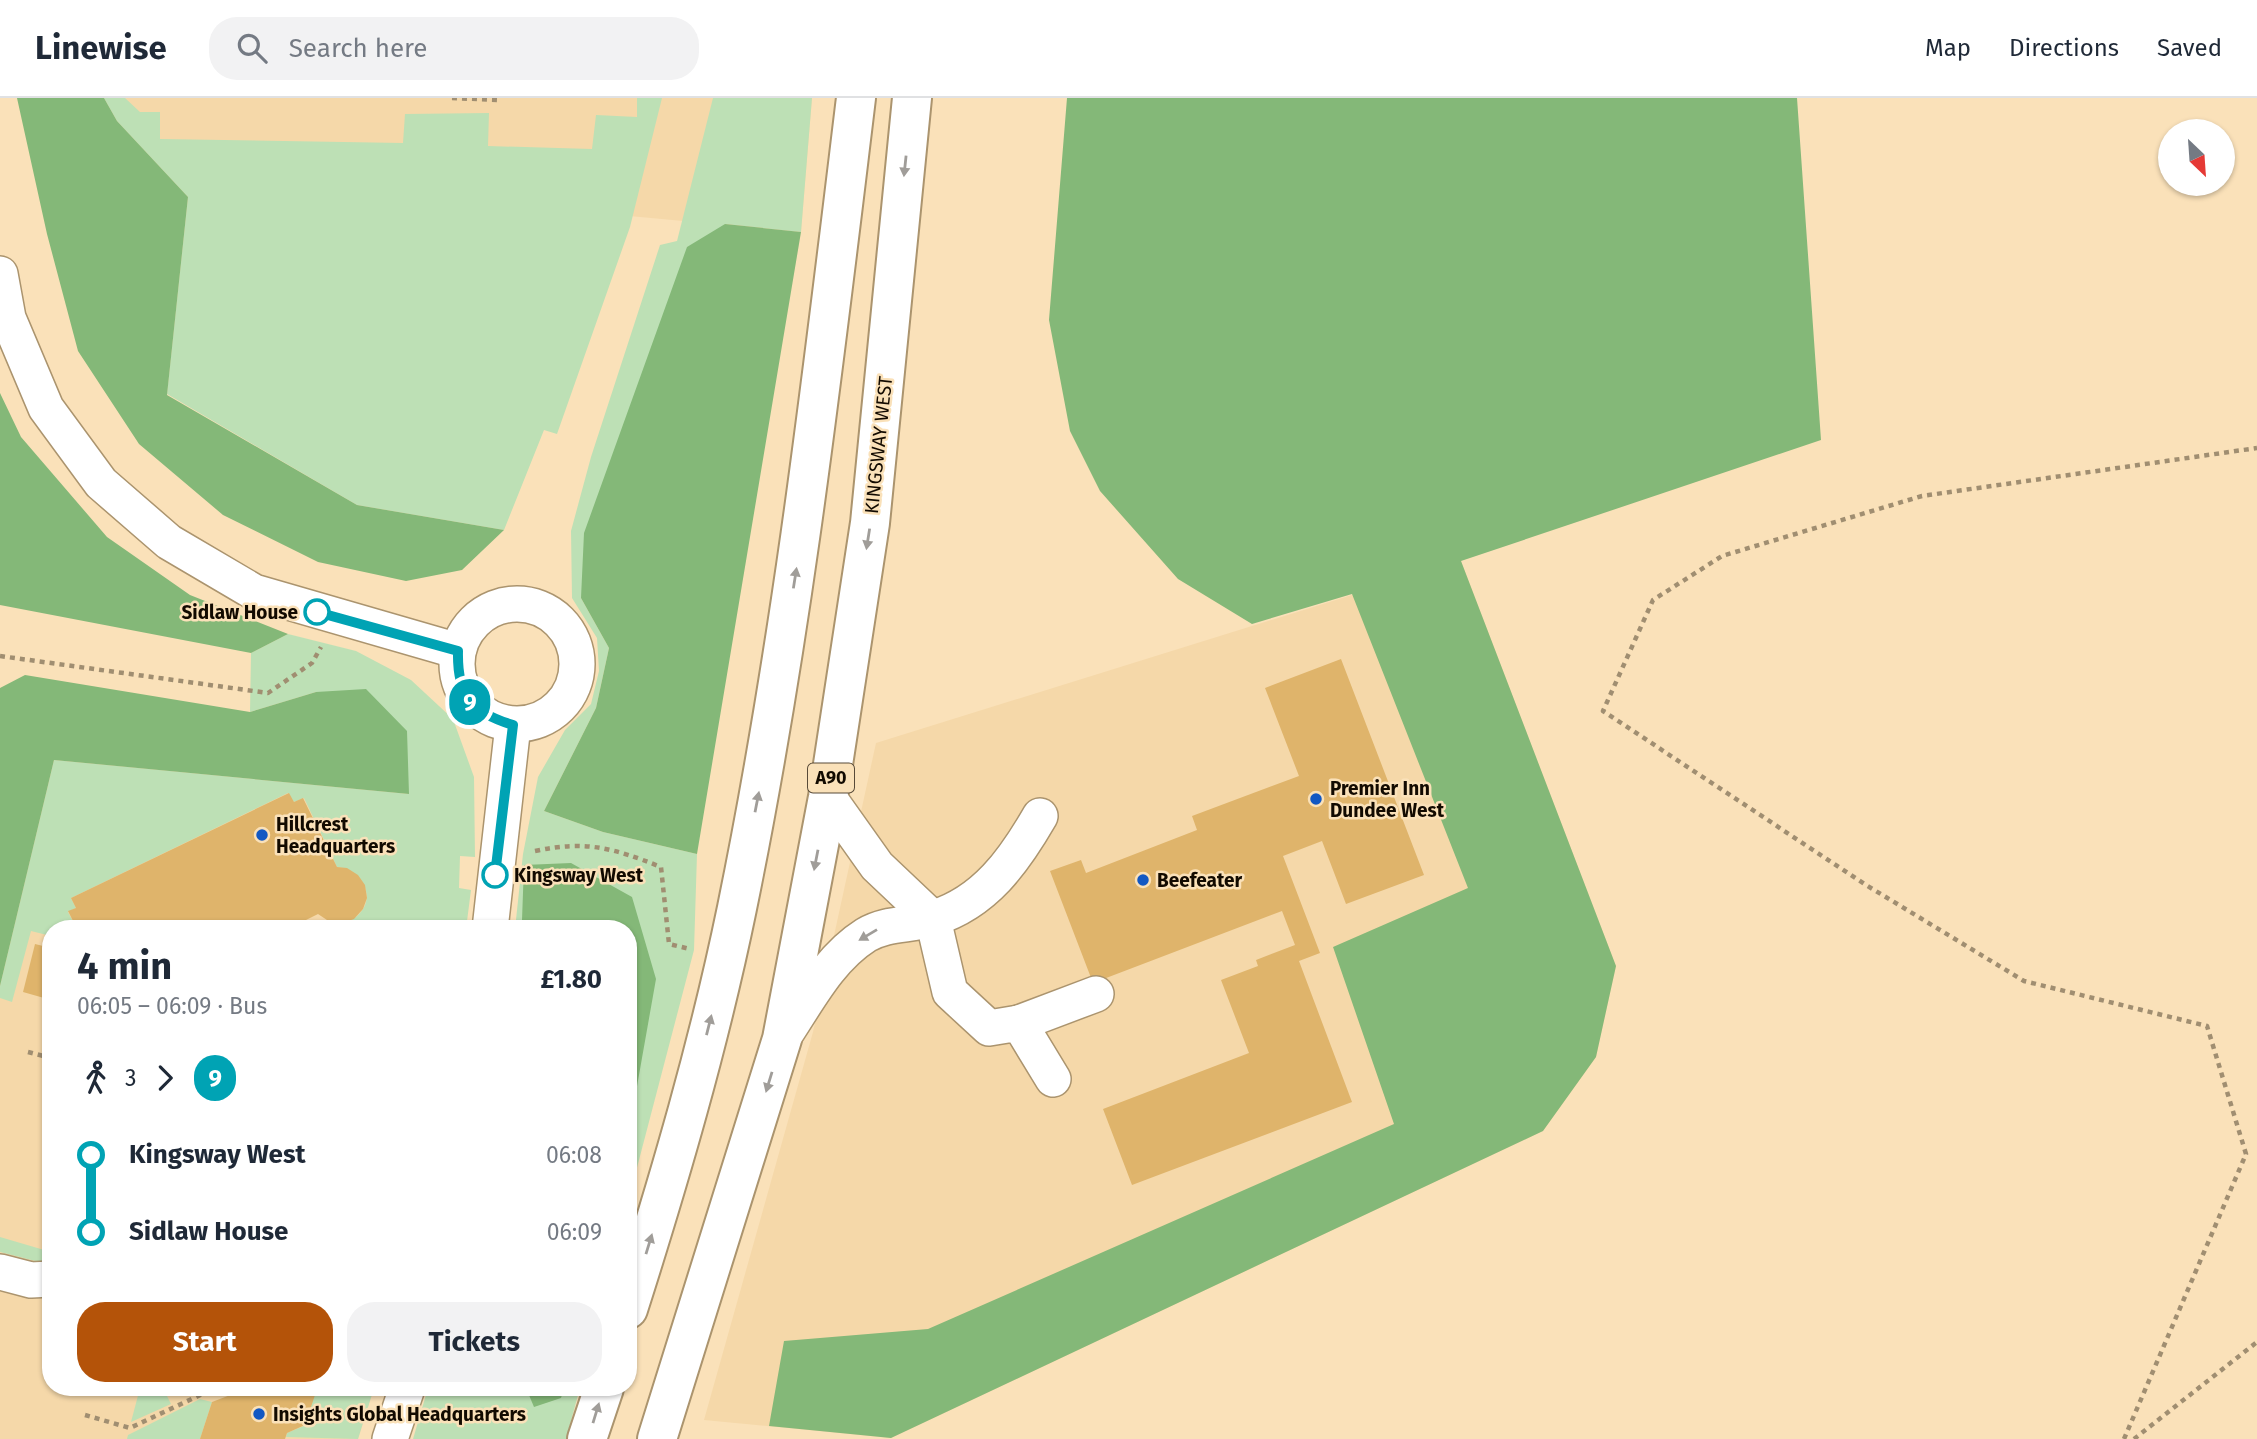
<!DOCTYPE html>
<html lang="en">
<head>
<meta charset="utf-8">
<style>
  body { margin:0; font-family:"Fira Sans",sans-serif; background:#f2f2f3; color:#1f2937; height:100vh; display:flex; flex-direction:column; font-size:26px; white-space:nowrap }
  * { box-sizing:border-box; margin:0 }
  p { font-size:23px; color:#747a83 }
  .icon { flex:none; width:38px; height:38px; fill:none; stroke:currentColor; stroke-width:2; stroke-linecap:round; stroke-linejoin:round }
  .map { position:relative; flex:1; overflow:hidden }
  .panel { position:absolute; left:42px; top:822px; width:595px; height:476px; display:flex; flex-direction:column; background:#fff; border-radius:28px; box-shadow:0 2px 5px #0004 }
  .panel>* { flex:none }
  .badge { padding:0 14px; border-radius:23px; font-size:24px; line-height:46px }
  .needle { width:46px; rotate:155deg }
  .fabs { position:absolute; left:2158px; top:21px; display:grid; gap:14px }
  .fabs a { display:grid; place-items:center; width:77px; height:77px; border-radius:50%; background:#fff; box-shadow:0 2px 5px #0004; font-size:35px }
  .map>.badge { position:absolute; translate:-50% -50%; box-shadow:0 0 0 4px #fff }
  .legs { display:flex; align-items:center; gap:10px; height:77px; padding:0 35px; font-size:23px }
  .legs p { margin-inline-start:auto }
  .summary { display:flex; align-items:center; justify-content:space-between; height:119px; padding:0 35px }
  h1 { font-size:38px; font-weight:700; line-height:52px }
  .primary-button { display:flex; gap:14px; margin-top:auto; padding:14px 35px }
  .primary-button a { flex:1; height:80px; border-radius:28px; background:#b45309; color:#fff; font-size:28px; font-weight:700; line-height:80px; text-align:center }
  .primary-button a+a { background:#f2f2f3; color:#1f2937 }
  ul { padding:0 35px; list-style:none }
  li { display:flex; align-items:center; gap:24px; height:77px; font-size:26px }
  li i { display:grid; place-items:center; width:10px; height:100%; margin:0 9px; background:currentColor }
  li i::after { content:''; width:18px; height:18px; margin:-9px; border:5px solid; border-radius:50%; background:#fff }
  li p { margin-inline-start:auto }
  li:first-child i { background:linear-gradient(#0000 50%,currentColor 0) }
  li:last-child i { background:linear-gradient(currentColor 50%,#0000 0) }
  header { display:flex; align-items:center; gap:42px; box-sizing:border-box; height:98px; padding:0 35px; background:#fff; border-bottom:2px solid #e0e1e3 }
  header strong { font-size:33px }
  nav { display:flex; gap:38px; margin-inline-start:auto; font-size:24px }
  .search { width:490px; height:63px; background:#f2f2f3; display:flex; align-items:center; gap:18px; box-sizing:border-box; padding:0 24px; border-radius:28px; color:#747a83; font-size:26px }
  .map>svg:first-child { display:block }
  .built { fill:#f5d8a9 }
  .green { fill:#bde0b5 }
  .forest { fill:#84b878 }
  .building { fill:#dfb46b }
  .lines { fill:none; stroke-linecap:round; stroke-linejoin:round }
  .minor-casing { stroke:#ab946e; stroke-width:38 }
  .highway-casing { stroke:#ab946e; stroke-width:42 }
  .path { stroke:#a08e71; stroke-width:4.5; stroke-dasharray:5 5; stroke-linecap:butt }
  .minor { stroke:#fff; stroke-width:35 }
  .highway { stroke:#fff; stroke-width:38 }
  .oneway { fill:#a09d99 }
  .line-1-casing { stroke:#fff; stroke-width:16 }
  .line-1 { stroke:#00a3b4; stroke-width:10 }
  .stop-1-dot { fill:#fff; stroke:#00a3b4; stroke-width:3.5 }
  .poi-dot { fill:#1258c3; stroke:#fae1b9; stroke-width:2.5 }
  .labels { text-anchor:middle; stroke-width:5; stroke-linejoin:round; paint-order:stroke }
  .shield { fill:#fae1b9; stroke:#584a38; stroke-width:2 }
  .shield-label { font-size:18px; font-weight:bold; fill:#120a00 }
  .street-label { font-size:19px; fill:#120a00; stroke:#fae1b9 }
  .stop-label { font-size:19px; font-weight:bold; fill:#120a00; stroke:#fae1b9; text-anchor:end }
  .poi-label { font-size:19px; font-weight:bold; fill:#120a00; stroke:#fae1b9; text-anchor:start }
</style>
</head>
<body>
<header>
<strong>Linewise</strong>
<div class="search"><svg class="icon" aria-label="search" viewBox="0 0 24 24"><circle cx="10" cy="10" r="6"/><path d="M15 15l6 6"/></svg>Search here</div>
<nav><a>Map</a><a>Directions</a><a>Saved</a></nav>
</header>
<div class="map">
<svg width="2257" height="1341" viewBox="0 0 2257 1341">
  <rect width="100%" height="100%" fill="#fae1b9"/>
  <g class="built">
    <path d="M104,0h708l-11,134 -204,-19 -409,-16z"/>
    <path d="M1461,463l155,405 -20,91 -53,74 -652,307 -187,-18 109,-388 63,-289z"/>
    <path d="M54,662l355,34 38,135h-396v459h323l-16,51h-358v-453z"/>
  </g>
  <g class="green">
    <path d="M104,0h21l15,14h20v27l243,4 2,-29 84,-1 -1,33 104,3 4,-34 41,2v-19h25l-32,129 -73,207 -13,-4 -40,100 -147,-25 -190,-111 21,-197 -71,-76z"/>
    <path d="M713,0h99l-11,134 -76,-8 -144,374 28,50 -13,60 -52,103 59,21 94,22 -3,96 -66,252v-273h-113l8,-75 15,-77 27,-47 26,-26 8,-33 -2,-33 -25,-40 -1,-67 20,-74 69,-212 17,-4z"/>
    <path d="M288,536l68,17 55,29 42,39 21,58 1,80 -15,-1 -1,32 12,2 -5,39h-135c8,-4 19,-7 26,-13 21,-18 5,-47 -20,-49l-33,-69 -10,4 -6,-9 -217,105 5,10 -8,4 9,17h-26v7l-20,-5 -19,71 -12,-4v-12l54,-226 355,34 -93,-102 -66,20 1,-59z"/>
    <path d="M0,1139l51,15v13l-51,-13z"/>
    <path d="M140,1290h23l8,16 -40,18z"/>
    <path d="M310,1290h64l-16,51 -72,-2 1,-4 19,-8 8,-30z"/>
    <path d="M428,1290h152l-14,51h-153z"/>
    <path d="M200,1301l12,3 -12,37h-73l1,-4z"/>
  </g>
  <g class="forest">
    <path d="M17,0h87l13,23 71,76 -21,198 190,110 147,25 -42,40 -56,11 -88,-19 -95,-47 -84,-71 -61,-93 -31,-117z"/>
    <path d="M1067,0h730l24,342 -360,121 155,405 -20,91 -53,74 -652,307 -122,-12 15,-85 144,-12 466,-205 -61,-177 135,-59 -116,-294 -100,30 -74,-45 -78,-88 -30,-60 -21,-111z"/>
    <path d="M725,126l76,8 -104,622 -94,-22 -59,-21 52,-103 13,-60 -28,-50 3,-65 103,-286z"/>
    <path d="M0,295l21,44 86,100 83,58 98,39 -37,19 -251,-48z"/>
    <path d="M25,577l225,37 66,-20 50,-3 41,42 2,63 -355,-34 -54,226v-298z"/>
    <path d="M571,765l61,34 24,82 -28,158v-208h-85l-21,-9 2,-55z"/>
    <path d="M526,1290h38l-3,10 -27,9z"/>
  </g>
  <g class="building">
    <path d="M1341,561l83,216 -78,29 -24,-63 -39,15 37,97 -21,8 53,141 -220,83 -29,-76 146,-56 -28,-73 37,-14 -2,-6 39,-15 -13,-34 -189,72 -43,-112 31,-11 5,13 111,-43 -5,-14 107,-40 -34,-88z"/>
    <path d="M289,695l5,9 9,-4 34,69 10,1 11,7 7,10 2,13 -4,11 -9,10 -11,4 -13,-1 -12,-8 -30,15h-211l-9,-18 8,-3 -5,-10z"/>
    <path d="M35,846l16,4v52l-28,-8z"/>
    <path d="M235,1290h75l5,7 -10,30 -18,8 -2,6h-85l12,-37 21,-8z"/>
  </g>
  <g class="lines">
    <defs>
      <g id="minor">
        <path d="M0,176l8,44 38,90 55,75 68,59 85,50 204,59"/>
        <circle cx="517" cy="566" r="60"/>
        <path d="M828,699l49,69 56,53 17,73 39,36 30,-5 34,56"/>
        <path d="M490,831l23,-204"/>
        <path d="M1019,925l77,-29"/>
        <path d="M782,941c25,-37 46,-80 84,-104 22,-13 45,-9 68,-17 51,-16 80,-57 106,-102"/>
        <path d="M0,1174l31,8 20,-1"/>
        <path d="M390,1341l17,-51"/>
      </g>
      <g id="highway">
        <path d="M628,1211c42,-132 81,-265 109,-401 55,-268 86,-539 119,-810"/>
        <path d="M587,1341l17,-51"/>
        <path d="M657,1341l125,-400 46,-242 42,-274 42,-425"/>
      </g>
    </defs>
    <use href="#minor" class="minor-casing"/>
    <use href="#highway" class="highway-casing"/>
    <g class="path">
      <path d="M452,0l46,2"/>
      <path d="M0,558l268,37 44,-30 9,-16"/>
      <path d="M535,753c51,-11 78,-3 126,16l8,77 21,5"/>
      <path d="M28,954l23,6"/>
      <path d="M85,1317l45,13 85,-40"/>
      <path d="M2124,1341l122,-285 -39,-128 -183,-45 -158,-96 -263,-174 50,-111 69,-44 200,-60 335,-48"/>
      <path d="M2134,1341l123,-97"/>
    </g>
    <use href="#minor" class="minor"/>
    <use href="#highway" class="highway"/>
  </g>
  <defs><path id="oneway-solid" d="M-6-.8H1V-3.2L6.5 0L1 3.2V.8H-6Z" transform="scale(1.75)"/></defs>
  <g class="oneway">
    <use href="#oneway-solid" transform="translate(905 68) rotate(96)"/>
    <use href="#oneway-solid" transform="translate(868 441) rotate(99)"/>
    <use href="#oneway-solid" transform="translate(795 480) rotate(-81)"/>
    <use href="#oneway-solid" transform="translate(757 704) rotate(-79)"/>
    <use href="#oneway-solid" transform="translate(816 762) rotate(101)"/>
    <use href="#oneway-solid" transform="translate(868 837) rotate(149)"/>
    <use href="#oneway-solid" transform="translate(709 927) rotate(-76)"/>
    <use href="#oneway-solid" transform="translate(769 984) rotate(107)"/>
    <use href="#oneway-solid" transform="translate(649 1146) rotate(-73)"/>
    <use href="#oneway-solid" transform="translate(596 1315) rotate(-73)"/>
  </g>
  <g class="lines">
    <defs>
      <path id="line-1" d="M317,514l141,39c-1,44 12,61 55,74l-18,150"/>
    </defs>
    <use href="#line-1" class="line-1-casing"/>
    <use href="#line-1" class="line-1"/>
  </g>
  <g class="stop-1-dot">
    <circle cx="317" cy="514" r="12"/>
    <circle cx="495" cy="777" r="12"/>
  </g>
  <g class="poi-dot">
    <circle cx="1316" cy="701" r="7"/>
    <circle cx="262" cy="737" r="7"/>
    <circle cx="1143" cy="782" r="7"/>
    <circle cx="259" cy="1316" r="7"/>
  </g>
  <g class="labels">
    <rect class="shield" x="808" y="665.5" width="46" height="29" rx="5"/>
    <g class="shield-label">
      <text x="831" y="686">A90</text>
    </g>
    <g class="street-label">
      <text transform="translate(878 347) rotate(-84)" y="7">KINGSWAY WEST</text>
    </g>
    <g class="stop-label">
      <text x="298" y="521">Sidlaw House</text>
      <text x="514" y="784" text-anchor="start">Kingsway West</text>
    </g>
    <g class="poi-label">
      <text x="1330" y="697">Premier Inn<tspan x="1330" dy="22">Dundee West</tspan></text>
      <text x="276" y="733">Hillcrest<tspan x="276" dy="22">Headquarters</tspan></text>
      <text x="1157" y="789">Beefeater</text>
      <text x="273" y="1323">Insights Global Headquarters</text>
    </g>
  </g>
</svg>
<div class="fabs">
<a><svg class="needle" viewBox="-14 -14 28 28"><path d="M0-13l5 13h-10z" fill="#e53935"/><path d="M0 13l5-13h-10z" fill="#747a83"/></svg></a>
</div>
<b class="badge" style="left:470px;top:604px;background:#00a3b4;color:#fff">9</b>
<section class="panel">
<div class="summary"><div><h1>4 min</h1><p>06:05 – 06:09 · Bus</p></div><b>£1.80</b></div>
<div class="legs"><svg class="icon" aria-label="walk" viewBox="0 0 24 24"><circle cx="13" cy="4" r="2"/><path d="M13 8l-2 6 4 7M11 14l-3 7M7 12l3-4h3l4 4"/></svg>3<svg class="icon" aria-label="forward" viewBox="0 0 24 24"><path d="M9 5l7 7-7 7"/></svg><b class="badge" style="background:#00a3b4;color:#fff">9</b></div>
<ul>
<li><i style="color:#00a3b4"></i><b>Kingsway West</b><p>06:08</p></li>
<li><i style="color:#00a3b4"></i><b>Sidlaw House</b><p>06:09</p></li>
</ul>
<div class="primary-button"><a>Start</a><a>Tickets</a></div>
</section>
</div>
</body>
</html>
